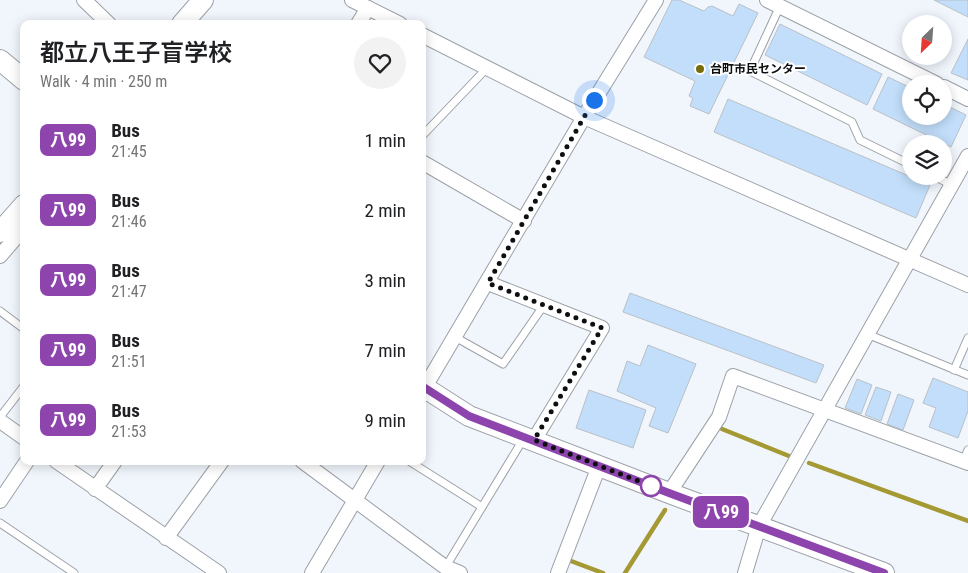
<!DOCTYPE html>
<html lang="en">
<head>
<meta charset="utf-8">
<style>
  body { margin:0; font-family:"Roboto Condensed","Noto Sans JP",sans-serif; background:#f2f2f2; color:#202124; height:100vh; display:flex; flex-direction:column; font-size:19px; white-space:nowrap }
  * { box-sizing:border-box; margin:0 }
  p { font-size:16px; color:#757577 }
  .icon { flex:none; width:28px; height:28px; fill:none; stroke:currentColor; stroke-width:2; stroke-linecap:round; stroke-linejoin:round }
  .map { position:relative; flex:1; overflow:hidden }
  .drawer { position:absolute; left:20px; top:20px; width:406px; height:445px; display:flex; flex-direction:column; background:#fff; border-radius:10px; box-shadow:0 2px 12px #0003 }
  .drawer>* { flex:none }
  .badge { padding:0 10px; border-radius:8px; font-size:18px; line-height:32px }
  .needle { width:32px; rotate:205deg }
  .buttons { position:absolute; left:902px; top:15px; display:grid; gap:10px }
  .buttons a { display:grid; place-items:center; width:50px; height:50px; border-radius:50%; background:#fff; box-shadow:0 2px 12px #0003; font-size:25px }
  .you { position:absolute; width:25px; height:25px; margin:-12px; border:4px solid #fff; border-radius:50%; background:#1a73e8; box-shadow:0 0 0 8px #1a73e833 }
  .map>.badge { position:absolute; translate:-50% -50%; box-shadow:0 0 0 2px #fff }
  .round { display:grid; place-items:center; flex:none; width:52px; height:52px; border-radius:26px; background:#f2f2f2 }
  .headline { display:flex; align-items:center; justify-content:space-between; height:85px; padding:0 20px }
  h1 { font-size:24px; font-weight:600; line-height:38px }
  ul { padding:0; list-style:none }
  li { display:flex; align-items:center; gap:15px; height:70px; padding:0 20px }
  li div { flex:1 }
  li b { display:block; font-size:19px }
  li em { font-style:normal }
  li .badge { min-width:55px; font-weight:700; text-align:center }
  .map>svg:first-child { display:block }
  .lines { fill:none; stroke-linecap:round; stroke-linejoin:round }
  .stream { stroke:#a49933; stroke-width:4.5 }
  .building { fill:#c2defa; stroke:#bac0c6 }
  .lane-casing { stroke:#9ca1a7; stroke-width:9 }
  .street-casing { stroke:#9ca1a7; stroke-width:16 }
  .secondary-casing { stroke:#9ca1a7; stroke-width:22 }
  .lane { stroke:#fff; stroke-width:7 }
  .street { stroke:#fff; stroke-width:14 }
  .secondary { stroke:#fff; stroke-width:20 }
  .line-casing { stroke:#fff; stroke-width:11 }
  .line { stroke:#8e44ad; stroke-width:8 }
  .walk { stroke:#0d0f11; stroke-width:5; stroke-dasharray:0 9 }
  .poi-dot { fill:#776d0a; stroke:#fff; stroke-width:2 }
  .stop-dot { fill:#fff; stroke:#8e44ad; stroke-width:2.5 }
  .labels { text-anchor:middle; stroke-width:4; stroke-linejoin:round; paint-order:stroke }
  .poi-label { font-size:12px; font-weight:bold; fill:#0d0f11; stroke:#fff; text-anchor:start }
</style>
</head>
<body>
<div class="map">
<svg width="968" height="573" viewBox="0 0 968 573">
  <rect width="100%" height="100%" fill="#f0f6fc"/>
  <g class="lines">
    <g class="stream">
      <path d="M722,429l67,27"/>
      <path d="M809,463l159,58"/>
      <path d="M571,561l32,12"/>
      <path d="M625,573l40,-63"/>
    </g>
  </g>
  <g class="building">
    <path d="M672,0h7l25,11 4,-4 4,-1 21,10 6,-12 19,9 -49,101 -19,-8 3,-8 -4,-2 6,-15 -51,-24z"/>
    <path d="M934,0h34v17z"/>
    <path d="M780,24l102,50 -15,31 -102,-50z"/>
    <path d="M968,39v41l-17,-7z"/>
    <path d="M888,77l23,11v28h33v-12l22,11 -15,32 -78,-38z"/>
    <path d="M728,99l202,86 -14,33 -202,-86z"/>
    <path d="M630,293l194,72 -8,18 -193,-71z"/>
    <path d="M648,345l48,19 -28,69 -19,-7 7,-18 -39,-17 10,-30 13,5z"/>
    <path d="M933,378l35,14v19l-10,27 -29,-11 7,-19 -13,-5z"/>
    <path d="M857,379l15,6 -11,29 -16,-6z"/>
    <path d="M876,387l15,5 -10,29 -16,-6z"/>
    <path d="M589,390l57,20 -13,38 -57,-20z"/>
    <path d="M898,394l16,6 -11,30 -16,-6z"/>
  </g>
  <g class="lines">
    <defs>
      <g id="lane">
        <path d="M780,6l-30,65 102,51 8,18 51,25"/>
        <path d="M422,136l66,-69"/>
        <path d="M934,176l18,9"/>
        <path d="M0,311l24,18"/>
        <path d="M867,334l101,41"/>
        <path d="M455,337l48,27 41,-59"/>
        <path d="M954,370l14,-32"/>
        <path d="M0,417l24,-31"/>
        <path d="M409,461l73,46"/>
        <path d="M963,461l5,-11"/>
        <path d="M0,523l74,50"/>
        <path d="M445,568l79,-130"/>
      </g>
      <g id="street">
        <path d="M84,0l25,24"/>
        <path d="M352,0l48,24"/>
        <path d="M767,0l170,84"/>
        <path d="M358,24l10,-16"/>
        <path d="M422,35l162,82 384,168"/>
        <path d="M944,87l24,12"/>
        <path d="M422,162l102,59"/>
        <path d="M0,256l24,-28"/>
        <path d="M488,283l114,45 -68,112"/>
        <path d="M422,392l162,-275 72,-117"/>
        <path d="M0,421l24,17"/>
        <path d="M56,461l163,112"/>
        <path d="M302,461l143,106 15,6"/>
        <path d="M95,489l20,-28"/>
        <path d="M669,493l50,-76 14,-41 235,87"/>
        <path d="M0,501l27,-40"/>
        <path d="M166,538l56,-77"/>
        <path d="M312,573l66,-112"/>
        <path d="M558,573l41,-107"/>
        <path d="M745,573l14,-47 209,-370"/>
      </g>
      <g id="secondary">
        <path d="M182,24l21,-24"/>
        <path d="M0,60l24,20"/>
        <path d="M0,232l24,-27"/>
        <path d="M422,386l47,30 200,77 215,80"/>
      </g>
    </defs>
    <use href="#lane" class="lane-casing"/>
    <use href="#street" class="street-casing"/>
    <use href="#secondary" class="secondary-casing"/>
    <use href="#lane" class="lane"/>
    <use href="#street" class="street"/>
    <use href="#secondary" class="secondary"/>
  </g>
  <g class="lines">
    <defs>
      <path id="line" d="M422,386l47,30 200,77 215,80"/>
    </defs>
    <use href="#line" class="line-casing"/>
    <use href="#line" class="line"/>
    <path class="walk" d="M594,100l-106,183 114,45 -68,112 117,46"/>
  </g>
  <circle class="poi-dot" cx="700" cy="69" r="5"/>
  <circle class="stop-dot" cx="651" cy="486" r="10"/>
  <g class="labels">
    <g class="poi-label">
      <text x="710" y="73">台町市民センター</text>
    </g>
  </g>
</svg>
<div class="buttons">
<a><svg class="needle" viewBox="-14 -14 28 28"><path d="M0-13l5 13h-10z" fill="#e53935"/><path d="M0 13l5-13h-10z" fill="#757577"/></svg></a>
<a><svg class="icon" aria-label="locate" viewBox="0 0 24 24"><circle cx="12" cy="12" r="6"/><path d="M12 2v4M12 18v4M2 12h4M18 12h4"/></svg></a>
<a><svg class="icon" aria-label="layers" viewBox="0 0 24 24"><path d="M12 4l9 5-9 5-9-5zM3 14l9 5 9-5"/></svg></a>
</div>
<div class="you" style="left:594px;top:100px"></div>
<b class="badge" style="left:721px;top:512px;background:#8e44ad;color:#fff">八99</b>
<section class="drawer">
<div class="headline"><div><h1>都立八王子盲学校</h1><p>Walk · 4 min · 250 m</p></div><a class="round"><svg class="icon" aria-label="heart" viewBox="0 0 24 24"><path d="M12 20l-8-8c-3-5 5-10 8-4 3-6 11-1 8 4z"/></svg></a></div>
<ul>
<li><span class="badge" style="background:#8e44ad;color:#fff">八99</span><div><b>Bus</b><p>21:45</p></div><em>1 min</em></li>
<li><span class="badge" style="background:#8e44ad;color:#fff">八99</span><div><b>Bus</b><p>21:46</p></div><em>2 min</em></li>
<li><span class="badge" style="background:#8e44ad;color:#fff">八99</span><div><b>Bus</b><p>21:47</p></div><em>3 min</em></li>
<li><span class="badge" style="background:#8e44ad;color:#fff">八99</span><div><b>Bus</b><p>21:51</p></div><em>7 min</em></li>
<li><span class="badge" style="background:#8e44ad;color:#fff">八99</span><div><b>Bus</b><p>21:53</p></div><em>9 min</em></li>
</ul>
</section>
</div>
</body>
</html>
